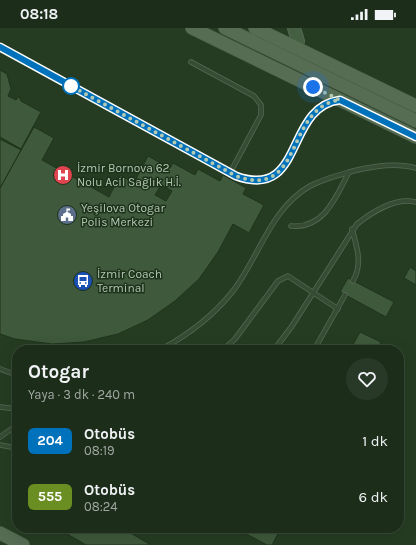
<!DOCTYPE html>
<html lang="tr">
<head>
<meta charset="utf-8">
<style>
  body { margin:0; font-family:Karla,sans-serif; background:#293927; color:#f1f3f6; height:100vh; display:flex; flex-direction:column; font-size:15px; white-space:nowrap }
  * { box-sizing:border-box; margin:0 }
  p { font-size:13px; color:#a0a8a2 }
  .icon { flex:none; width:22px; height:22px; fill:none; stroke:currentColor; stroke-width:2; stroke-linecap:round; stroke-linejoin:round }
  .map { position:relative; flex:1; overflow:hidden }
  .drawer { position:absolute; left:12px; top:317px; width:392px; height:188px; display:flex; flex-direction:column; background:#1c2d1a; border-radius:16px; box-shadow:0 4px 16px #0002,0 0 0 1px #3a4939 }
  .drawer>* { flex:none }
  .badge { padding:0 8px; border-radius:6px; font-size:14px; line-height:26px }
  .you { position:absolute; width:20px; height:20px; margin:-10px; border:3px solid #fff; border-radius:50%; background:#1a73e8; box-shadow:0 0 0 6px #1a73e833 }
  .map>.badge { position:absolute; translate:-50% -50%; box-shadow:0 0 0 2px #fff }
  .round { display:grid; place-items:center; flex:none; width:42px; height:42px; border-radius:21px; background:#293927 }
  .headline { display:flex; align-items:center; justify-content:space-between; height:68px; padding:0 16px }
  h1 { font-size:19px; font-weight:700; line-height:30px }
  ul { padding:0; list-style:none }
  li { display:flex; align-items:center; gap:12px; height:56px; padding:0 16px }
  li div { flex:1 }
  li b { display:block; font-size:15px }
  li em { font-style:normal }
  li .badge { min-width:44px; font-weight:700; text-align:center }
  .status { display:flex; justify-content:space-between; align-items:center; height:28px; padding:0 20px; background:#1c2d1a; direction:ltr }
  .status svg { height:11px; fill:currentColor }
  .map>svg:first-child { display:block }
  .building { fill:#3e593b; stroke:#1f331d; fill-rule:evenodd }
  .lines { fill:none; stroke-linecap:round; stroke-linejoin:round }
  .service-casing { stroke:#556a54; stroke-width:5.5 }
  .secondary-casing { stroke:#556a54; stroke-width:14 }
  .primary-casing { stroke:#445842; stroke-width:14 }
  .service { stroke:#384c35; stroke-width:4 }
  .secondary { stroke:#455f43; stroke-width:12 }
  .primary { stroke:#566c53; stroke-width:13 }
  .line-casing { stroke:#fff; stroke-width:9 }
  .line { stroke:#0072bc; stroke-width:6 }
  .walk { stroke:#b2c8b1; stroke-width:4; stroke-dasharray:0 7.2 }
  .stop-dot { fill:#fff; stroke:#0072bc; stroke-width:2 }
  .labels { text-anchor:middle; stroke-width:3; stroke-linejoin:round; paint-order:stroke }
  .poi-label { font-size:12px; fill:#b2c8b1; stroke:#1d311b; text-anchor:start }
</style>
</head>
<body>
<div class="status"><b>08:18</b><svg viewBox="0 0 49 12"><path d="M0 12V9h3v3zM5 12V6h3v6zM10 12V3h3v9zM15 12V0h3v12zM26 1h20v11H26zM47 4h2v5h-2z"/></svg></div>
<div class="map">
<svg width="416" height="517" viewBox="0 0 416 517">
  <rect width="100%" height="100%" fill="#253c22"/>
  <g class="building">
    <path d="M0,42l7,4 4,15 -3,7 8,4 3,-4 2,5 20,11 -20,37 -21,-12z"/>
    <path d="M34,99l20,11 -12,22 67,37 11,-22 14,8 14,-27 22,12 3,-5 22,12 3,-6 22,12 3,-6 23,13 -3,6 21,11 -15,28 -16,-9 -15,28 -19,27 -24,22 -27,19 -30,14 -34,8 -32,2 -37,-5 -15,-5v-146zM161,157l11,6 -6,10 -11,-6z"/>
    <path d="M0,111l21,11 -21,38z"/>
    <path d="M410,239l6,4v14l-12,-7z"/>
    <path d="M348,250l46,24 -8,15 -46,-25z"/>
    <path d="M360,304l21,10 -4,8h-27z"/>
    <path d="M57,500h65l29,17h-65z"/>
    <path d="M235,500h46l-9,17h-5z"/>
  </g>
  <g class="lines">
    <defs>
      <g id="service">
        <path d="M0,19l236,129c33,12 41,3 56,-25 7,-14 15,-28 24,-40l5,-5 12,-5"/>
        <path d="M191,34l63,34 7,9v10l-31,58"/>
        <path d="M291,198c33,3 45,-29 58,-54"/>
        <path d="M352,201c5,19 11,34 1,52"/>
        <path d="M160,322c28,-15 54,-35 73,-59 26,-34 38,-83 77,-105 13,-7 29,-11 43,-15 20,-5 43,-9 63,-3"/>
        <path d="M223,322l12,-11 43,-58 10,-5 50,33"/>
        <path d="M274,322l18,-24 65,-102c15,-12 39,-27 59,-22"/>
        <path d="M314,322l31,-55"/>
        <path d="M0,341l17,6"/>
        <path d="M0,379l17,2"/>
        <path d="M0,409l17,-12"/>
        <path d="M0,417l17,3"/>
      </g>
      <path id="secondary" d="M294,0l4,13"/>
      <g id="primary">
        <path d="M192,0l224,109"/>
        <path d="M225,0l191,93"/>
        <path d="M255,0l161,78"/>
        <path d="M0,505l23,12"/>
      </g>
    </defs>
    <use href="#service" class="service-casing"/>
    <use href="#secondary" class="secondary-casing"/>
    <use href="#primary" class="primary-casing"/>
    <use href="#service" class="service"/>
    <use href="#secondary" class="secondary"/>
    <use href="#primary" class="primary"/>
  </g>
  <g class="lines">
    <defs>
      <path id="line" d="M0,19l236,129c69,25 48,-69 104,-76l76,37"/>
    </defs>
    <use href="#line" class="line-casing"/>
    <use href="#line" class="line"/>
    <path class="walk" d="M71,58l-2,-1 167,91c69,25 48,-69 104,-76l-27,-13"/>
  </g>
  <defs>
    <symbol id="hospital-disc" viewBox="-11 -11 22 22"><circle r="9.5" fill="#e0444e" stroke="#1d311b"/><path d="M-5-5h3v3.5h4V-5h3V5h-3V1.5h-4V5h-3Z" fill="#fff"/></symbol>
    <symbol id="civic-disc" viewBox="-11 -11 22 22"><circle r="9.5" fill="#5c6f8a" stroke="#1d311b"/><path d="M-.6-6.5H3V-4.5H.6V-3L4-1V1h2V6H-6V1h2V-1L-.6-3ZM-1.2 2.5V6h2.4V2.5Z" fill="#fff"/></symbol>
    <symbol id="bus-disc" viewBox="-11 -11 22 22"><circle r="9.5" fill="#1a4fb4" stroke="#1d311b"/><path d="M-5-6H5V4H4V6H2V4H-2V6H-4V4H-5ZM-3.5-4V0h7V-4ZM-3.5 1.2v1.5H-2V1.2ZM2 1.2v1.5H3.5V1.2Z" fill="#fff"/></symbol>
  </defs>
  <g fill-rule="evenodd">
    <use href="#hospital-disc" x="52" y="136" width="22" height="22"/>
    <use href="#civic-disc" x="56" y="176" width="22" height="22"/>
    <use href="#bus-disc" x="72" y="242" width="22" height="22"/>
  </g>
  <circle class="stop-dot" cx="71" cy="58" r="8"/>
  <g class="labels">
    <g class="poi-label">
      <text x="77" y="144">İzmir Bornova 62<tspan x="77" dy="14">Nolu Acil Sağlık H.İ.</tspan></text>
      <text x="81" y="184">Yeşilova Otogar<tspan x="81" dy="14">Polis Merkezi</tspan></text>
      <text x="97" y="250">İzmir Coach<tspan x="97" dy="14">Terminal</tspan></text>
    </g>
  </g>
</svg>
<div class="you" style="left:313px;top:59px"></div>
<section class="drawer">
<div class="headline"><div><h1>Otogar</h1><p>Yaya · 3 dk · 240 m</p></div><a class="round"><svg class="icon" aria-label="heart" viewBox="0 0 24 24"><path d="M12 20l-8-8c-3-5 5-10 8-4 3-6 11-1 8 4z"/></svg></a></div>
<ul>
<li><span class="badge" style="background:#0072bc;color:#fff">204</span><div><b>Otobüs</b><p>08:19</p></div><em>1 dk</em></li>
<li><span class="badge" style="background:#6b8e23;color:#fff">555</span><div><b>Otobüs</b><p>08:24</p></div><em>6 dk</em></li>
</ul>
</section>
</div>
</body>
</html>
